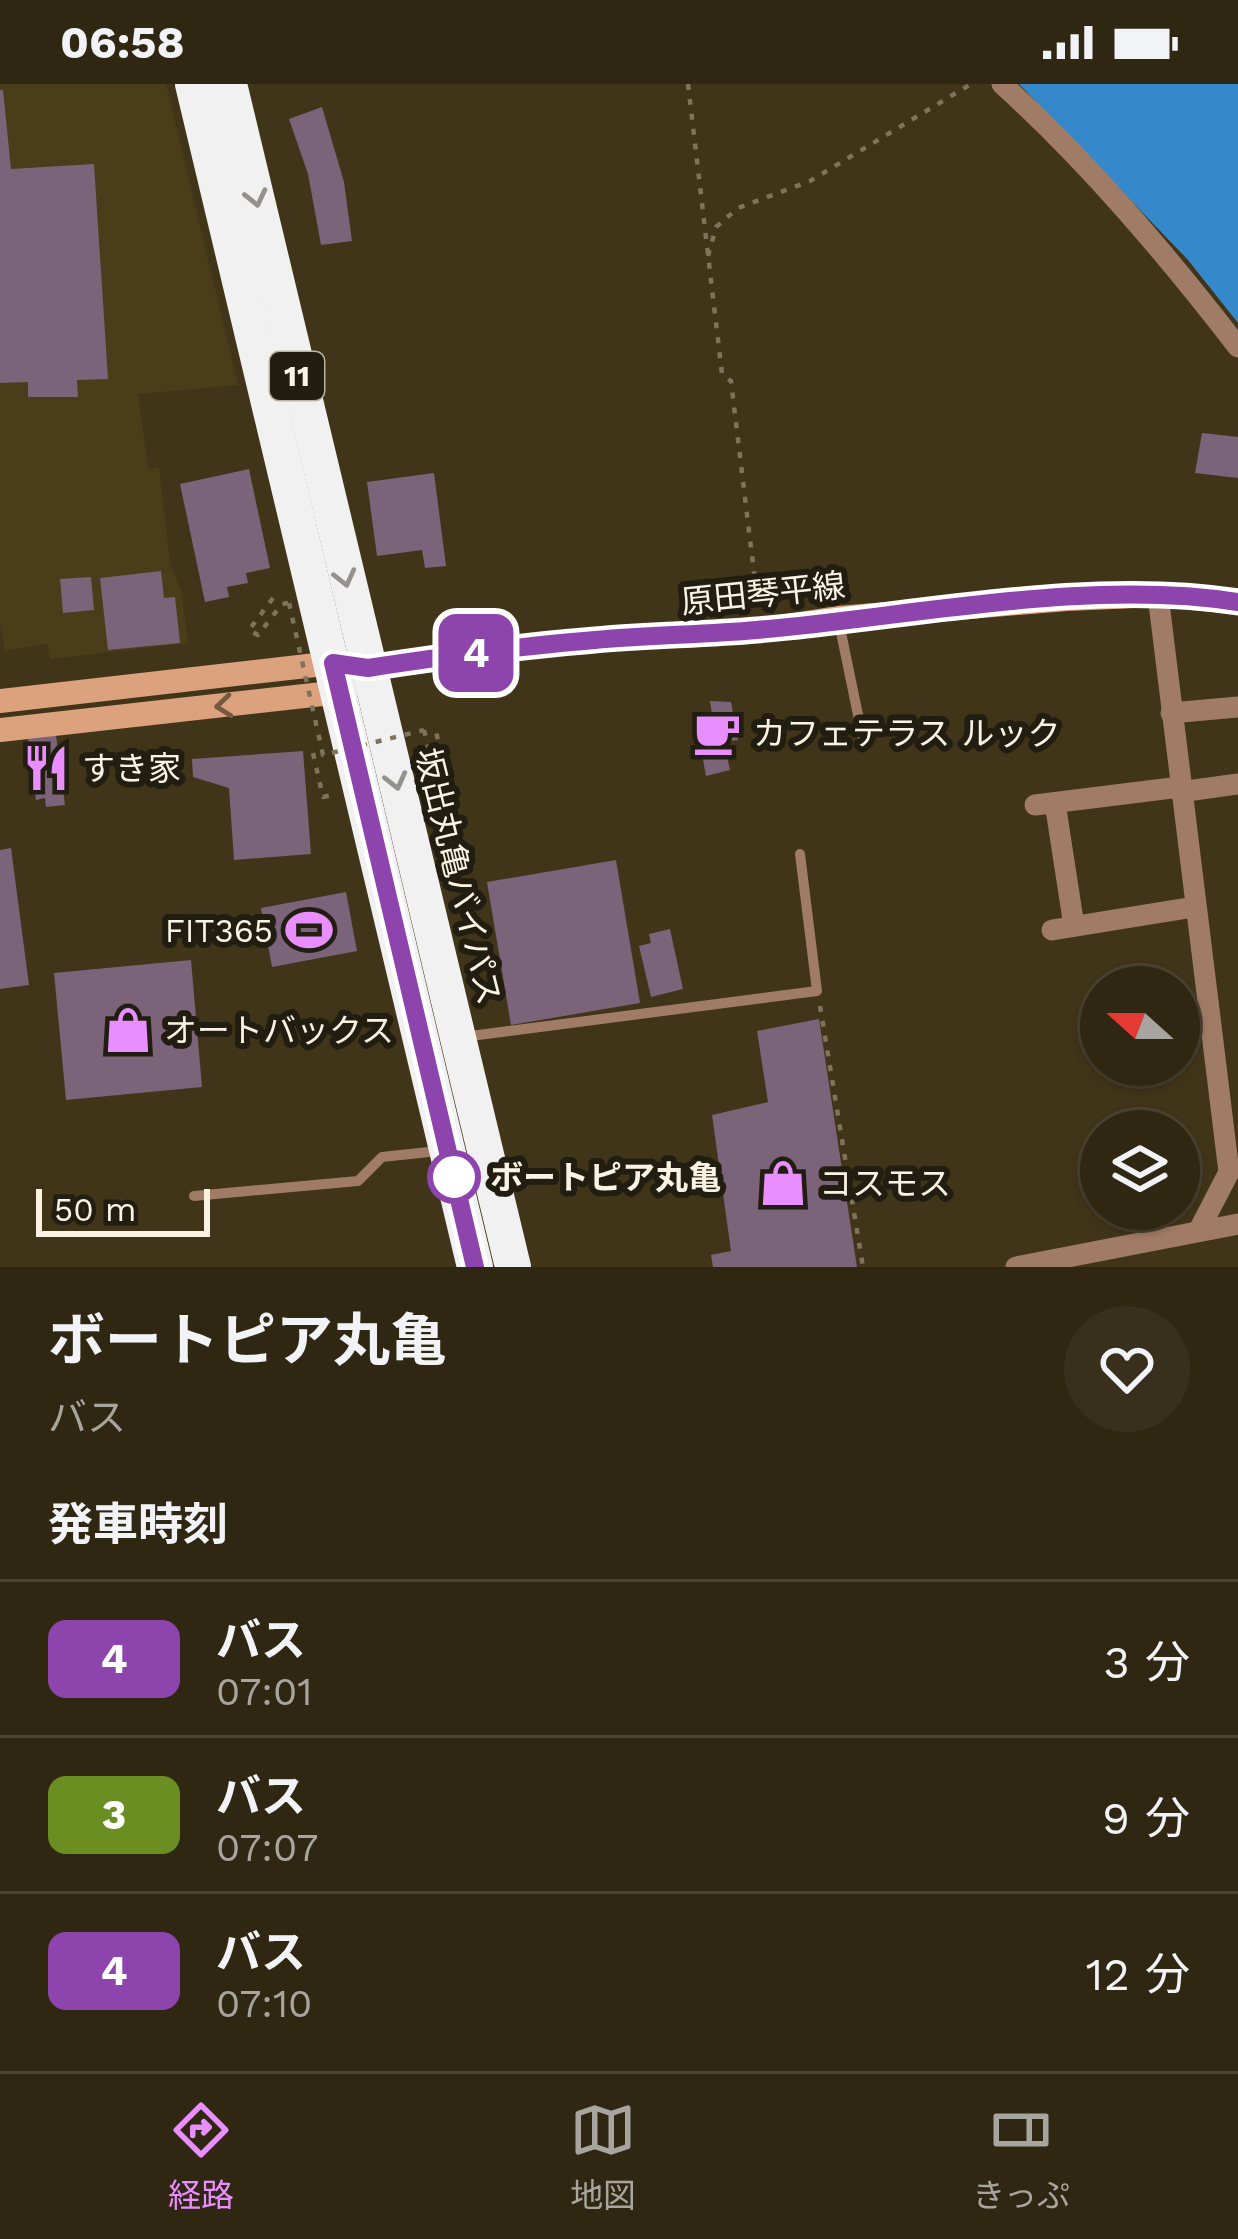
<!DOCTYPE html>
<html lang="ja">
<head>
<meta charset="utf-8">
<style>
  body { margin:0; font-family:"Work Sans","Noto Sans JP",sans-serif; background:#382f1c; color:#f1f3f6; height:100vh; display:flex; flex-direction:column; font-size:45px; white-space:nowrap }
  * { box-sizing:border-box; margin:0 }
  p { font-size:39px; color:#a8a5a0 }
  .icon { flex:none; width:66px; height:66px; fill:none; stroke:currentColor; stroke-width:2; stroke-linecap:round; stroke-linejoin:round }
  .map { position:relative; height:1183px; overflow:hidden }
  .panel { display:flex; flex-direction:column; background:#302713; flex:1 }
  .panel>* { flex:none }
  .badge { padding:0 24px; border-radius:18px; font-size:42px; line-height:78px }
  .needle { width:78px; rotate:291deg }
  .tools { position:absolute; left:1080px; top:882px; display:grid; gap:24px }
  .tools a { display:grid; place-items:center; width:120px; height:120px; border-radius:50%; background:#302713; box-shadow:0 3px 9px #0004,0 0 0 3px #4b4433; font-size:60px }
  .scale { position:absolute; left:36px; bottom:30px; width:174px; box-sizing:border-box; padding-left:12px; border:6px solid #faf3e3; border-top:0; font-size:33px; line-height:42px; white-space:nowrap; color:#faf3e3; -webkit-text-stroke:9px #221d11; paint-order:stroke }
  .map>.badge { position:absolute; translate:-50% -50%; box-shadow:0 0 0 6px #fff }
  h2 { padding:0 48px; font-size:45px; line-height:108px }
  .round { display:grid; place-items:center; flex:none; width:126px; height:126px; border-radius:63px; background:#382f1c }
  .overview { display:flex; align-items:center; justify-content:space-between; height:204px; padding:0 48px }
  h1 { font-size:57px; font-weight:700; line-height:90px }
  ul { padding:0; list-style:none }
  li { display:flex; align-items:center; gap:36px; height:156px; padding:0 48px; border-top:3px solid #4b4433 }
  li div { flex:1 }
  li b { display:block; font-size:45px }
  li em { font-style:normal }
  li .badge { min-width:132px; font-weight:700; text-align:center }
  .status { display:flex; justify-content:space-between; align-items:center; height:84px; padding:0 60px; background:#302713; direction:ltr }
  .status svg { height:33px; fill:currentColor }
  .dock { display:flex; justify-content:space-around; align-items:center; height:168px; border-top:3px solid #4b4433; background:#302713; font-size:33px; color:#a8a5a0 }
  .dock a { display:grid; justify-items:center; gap:6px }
  .dock .active { color:#e98efe }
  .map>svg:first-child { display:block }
  .built { fill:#4c3d1a }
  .water { fill:#3589ca }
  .building { fill:#7b6379 }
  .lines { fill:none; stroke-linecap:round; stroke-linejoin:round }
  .path { stroke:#7e745c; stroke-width:4.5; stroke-dasharray:6 9; stroke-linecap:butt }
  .lane { stroke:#a07b65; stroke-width:10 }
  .street { stroke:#a07b65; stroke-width:21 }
  .secondary { stroke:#dca17d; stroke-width:24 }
  .highway { stroke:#f1f1f1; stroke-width:36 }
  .path-bridge { stroke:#7e745c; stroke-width:4.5; stroke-dasharray:6 9; stroke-linecap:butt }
  .oneway { stroke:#94928c }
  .oneway2 { stroke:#765842 }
  .line-casing { stroke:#fff; stroke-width:27 }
  .line { stroke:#8e44ad; stroke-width:18 }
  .stop-dot { fill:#fff; stroke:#8e44ad; stroke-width:6 }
  .labels { text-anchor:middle; stroke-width:12; stroke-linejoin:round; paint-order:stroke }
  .shield { fill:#221d11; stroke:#b9b3a4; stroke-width:3 }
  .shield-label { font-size:30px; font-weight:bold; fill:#faf3e3 }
  .street-label { font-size:33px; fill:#faf3e3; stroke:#221d11 }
  .poi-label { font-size:33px; fill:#faf3e3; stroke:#221d11; text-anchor:start }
  .stop-label { font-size:33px; font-weight:bold; fill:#faf3e3; stroke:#221d11; text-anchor:start }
</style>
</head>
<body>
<div class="status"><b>06:58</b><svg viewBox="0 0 49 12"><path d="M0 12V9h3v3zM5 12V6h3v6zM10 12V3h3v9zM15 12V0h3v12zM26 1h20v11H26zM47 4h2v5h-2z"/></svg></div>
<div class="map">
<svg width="1238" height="1183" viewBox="0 0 1238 1183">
  <rect width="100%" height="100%" fill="#403419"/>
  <path class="built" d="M0,0h166l72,301 -100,9 10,74h11l11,95 12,31 6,49 -138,16 -3,-15 -42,7 -5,-27z"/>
  <path class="water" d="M1019,0h219v239l-50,-63z"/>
  <g class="building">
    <path d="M0,6h3l8,79 83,-5 14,215 -31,1 1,17h-50v-15l-28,1z"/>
    <path d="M322,23l22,75 8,59 -31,4 -13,-71 -19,-55z"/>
    <path d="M1202,349l36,4v41l-43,-5z"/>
    <path d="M249,385l21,99 -24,5 2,10 -21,4 2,10 -24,5 -25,-118z"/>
    <path d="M434,389l12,93 -21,2 -3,-18 -45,6 -10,-74z"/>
    <path d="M161,487l3,27 11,-1 5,46 -72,7 -8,-72z"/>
    <path d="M91,493l3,33 -31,3 -3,-34z"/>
    <path d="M710,617l21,1 7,38 -14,2 6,28 -24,6 -9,-49 16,-6z"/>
    <path d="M56,651l9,70 -19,2 -1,-9 -9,2 -8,-61z"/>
    <path d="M303,667l8,103 -77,6 -5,-72 -36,-11 -1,-18z"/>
    <path d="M11,764l18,137 -29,4v-139z"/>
    <path d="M616,776l24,143 -129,22 -24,-143z"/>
    <path d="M346,808l11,59 -85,16 -11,-59z"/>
    <path d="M670,845l13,60 -32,8 -12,-51 12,-3 -2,-9z"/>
    <path d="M191,876l11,127 -136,13 -12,-127z"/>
    <path d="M819,935l38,248h-144l-2,-12 20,-4 -19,-136 56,-13 -11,-71z"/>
  </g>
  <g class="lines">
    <g class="path">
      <path d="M688,0l34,290 9,7 27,225"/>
      <path d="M708,172l8,-29 22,-19 72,-27 161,-97"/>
      <path d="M273,514l-24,32 9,5 24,-31 6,-1"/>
      <path d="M424,646l9,37 11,-3 -9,-36"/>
      <path d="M313,669l10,44 9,-2"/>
      <path d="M820,922l43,261"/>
    </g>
    <g class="lane">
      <path d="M838,534l25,121"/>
      <path d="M463,953l354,-46 -17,-137"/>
      <path d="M194,1112l164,-15 24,-24 56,-6"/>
    </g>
    <g class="street">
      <path d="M1002,0c87,79 164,170 236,263"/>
      <path d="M1158,511l71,577 -30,58"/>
      <path d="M1171,629l67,-6"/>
      <path d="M1180,708l58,-8"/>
      <path d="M1055,719l19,123"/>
      <path d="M1035,721l145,-18"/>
      <path d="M1052,846l142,-23"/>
      <path d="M1016,1183l222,-43"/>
    </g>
    <g class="secondary">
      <path d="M0,617l333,-38 34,5 221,-28 173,-10 77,-12 229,-19 91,-4 80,7"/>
      <path d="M0,646l340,-38 7,-6"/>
    </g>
    <g class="highway">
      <path d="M193,0l282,1183"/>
      <path d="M229,0l284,1183"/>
    </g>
    <path class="path-bridge" d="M289,519l34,152 101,-25"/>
  </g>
  <defs><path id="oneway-chevron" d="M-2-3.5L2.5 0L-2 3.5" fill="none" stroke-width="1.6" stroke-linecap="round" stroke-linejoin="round" transform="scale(3)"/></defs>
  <g class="oneway">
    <use href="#oneway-chevron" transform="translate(256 114) rotate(77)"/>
    <use href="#oneway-chevron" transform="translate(345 494) rotate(76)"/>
    <use href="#oneway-chevron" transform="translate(396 697) rotate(76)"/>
  </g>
  <use class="oneway2" href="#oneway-chevron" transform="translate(224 622) rotate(174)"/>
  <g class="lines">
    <defs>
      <path id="line" d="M475,1183l-142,-604 35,5c72,-11 144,-21 216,-27 58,-6 116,-6 173,-11 151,-13 332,-52 481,-28"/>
    </defs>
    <use href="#line" class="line-casing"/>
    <use href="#line" class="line"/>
  </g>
  <defs>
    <symbol id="cafe-bare" viewBox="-9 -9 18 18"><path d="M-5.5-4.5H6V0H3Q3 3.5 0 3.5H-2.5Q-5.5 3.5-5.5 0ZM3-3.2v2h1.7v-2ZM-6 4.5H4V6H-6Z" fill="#e98efe" stroke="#221d11" stroke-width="2.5" paint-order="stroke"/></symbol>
    <symbol id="restaurant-bare" viewBox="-9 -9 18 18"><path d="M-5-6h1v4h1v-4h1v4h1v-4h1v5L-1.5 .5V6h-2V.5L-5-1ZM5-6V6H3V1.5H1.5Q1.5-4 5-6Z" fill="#e98efe" stroke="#221d11" stroke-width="2.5" paint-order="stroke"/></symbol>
    <symbol id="stadium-bare" viewBox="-9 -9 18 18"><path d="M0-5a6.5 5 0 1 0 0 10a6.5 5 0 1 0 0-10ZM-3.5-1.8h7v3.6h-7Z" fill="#e98efe" stroke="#221d11" stroke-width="2.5" paint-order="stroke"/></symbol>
    <symbol id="shop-bare" viewBox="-9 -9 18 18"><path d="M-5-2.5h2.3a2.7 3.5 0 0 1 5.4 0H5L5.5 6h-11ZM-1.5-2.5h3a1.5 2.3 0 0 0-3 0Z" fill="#e98efe" stroke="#221d11" stroke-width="2.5" paint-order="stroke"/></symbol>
  </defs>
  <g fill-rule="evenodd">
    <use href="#cafe-bare" x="684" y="616" width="66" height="66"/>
    <use href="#restaurant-bare" x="13" y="651" width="66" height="66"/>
    <use href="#stadium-bare" x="276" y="813" width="66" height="66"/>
    <use href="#shop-bare" x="95" y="913" width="66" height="66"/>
    <use href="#shop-bare" x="750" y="1066" width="66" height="66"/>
  </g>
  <circle class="stop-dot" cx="454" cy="1093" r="24"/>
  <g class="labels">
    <rect class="shield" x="270" y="268" width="54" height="48" rx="9"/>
    <g class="shield-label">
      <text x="297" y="302">11</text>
    </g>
    <g class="street-label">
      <text transform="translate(763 509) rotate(-6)" y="12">原田琴平線</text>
      <text transform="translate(459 792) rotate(76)" y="12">坂出丸亀バイパス</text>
    </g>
    <g class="poi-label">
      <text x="753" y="661">カフェテラス ルック</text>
      <text x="82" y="696">すき家</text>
      <text x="273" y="858" text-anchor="end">FIT365</text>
      <text x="164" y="958">オートバックス</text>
      <text x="819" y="1111">コスモス</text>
    </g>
    <g class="stop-label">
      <text x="490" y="1105">ボートピア丸亀</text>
    </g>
  </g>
</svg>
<div class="tools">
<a><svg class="needle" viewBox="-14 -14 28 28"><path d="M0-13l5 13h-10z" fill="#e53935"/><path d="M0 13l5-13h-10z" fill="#a8a5a0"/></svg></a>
<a><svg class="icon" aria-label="layers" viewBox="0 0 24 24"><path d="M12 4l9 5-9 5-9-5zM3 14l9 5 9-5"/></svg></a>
</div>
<div class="scale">50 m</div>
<b class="badge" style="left:476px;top:569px;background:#8e44ad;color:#fff">4</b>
</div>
<section class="panel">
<div class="overview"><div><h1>ボートピア丸亀</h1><p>バス</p></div><a class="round"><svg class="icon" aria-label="heart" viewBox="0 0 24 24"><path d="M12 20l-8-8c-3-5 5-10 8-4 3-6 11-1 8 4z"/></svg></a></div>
<h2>発車時刻</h2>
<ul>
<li><span class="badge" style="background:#8e44ad;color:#fff">4</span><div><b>バス</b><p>07:01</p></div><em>3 分</em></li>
<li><span class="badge" style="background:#6b8e23;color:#fff">3</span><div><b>バス</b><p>07:07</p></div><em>9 分</em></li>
<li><span class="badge" style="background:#8e44ad;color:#fff">4</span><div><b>バス</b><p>07:10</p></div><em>12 分</em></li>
</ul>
</section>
<nav class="dock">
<a class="active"><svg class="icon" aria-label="directions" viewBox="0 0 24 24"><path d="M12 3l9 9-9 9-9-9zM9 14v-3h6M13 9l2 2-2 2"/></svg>経路</a>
<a><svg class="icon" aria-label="map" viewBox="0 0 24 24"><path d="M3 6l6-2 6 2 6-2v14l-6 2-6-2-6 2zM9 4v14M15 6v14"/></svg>地図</a>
<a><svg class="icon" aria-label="tickets" viewBox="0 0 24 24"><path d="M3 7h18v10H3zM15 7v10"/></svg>きっぷ</a>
</nav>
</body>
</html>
